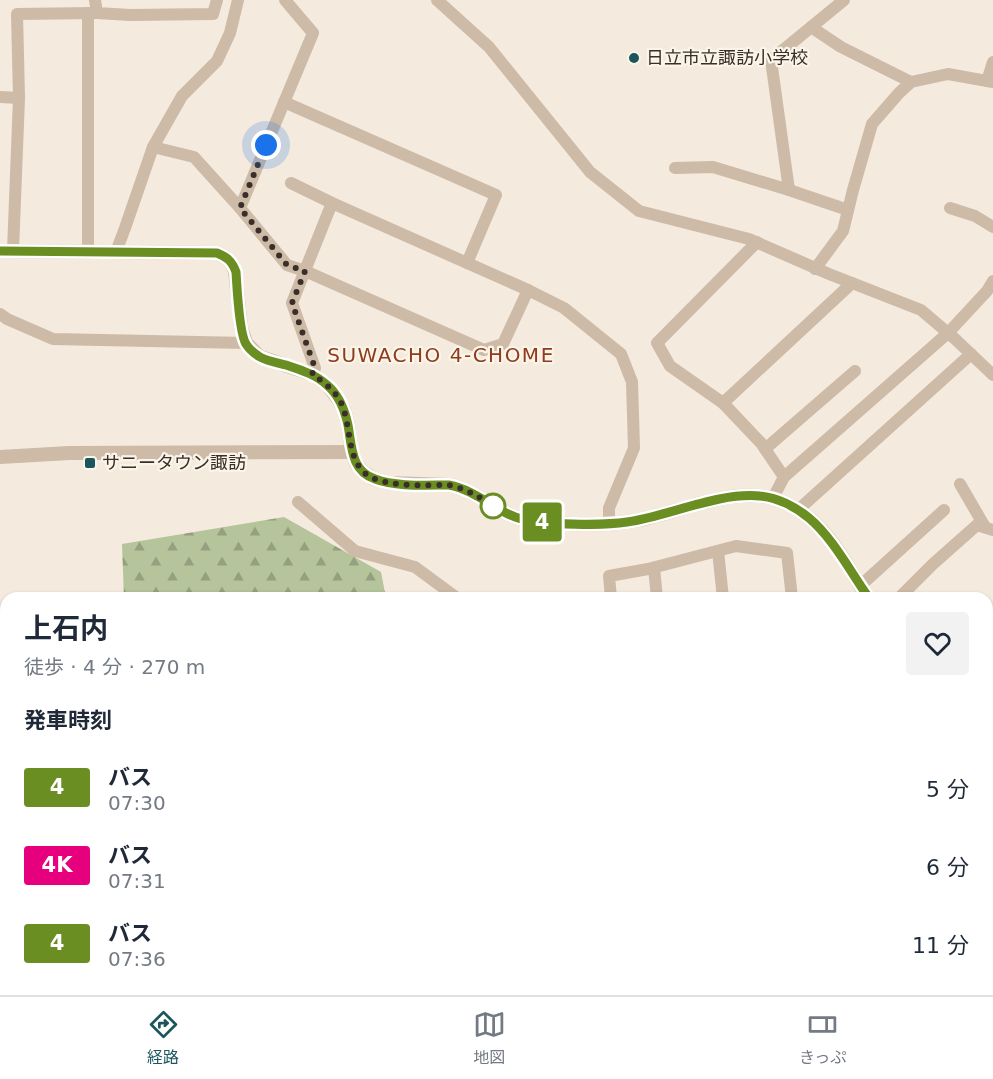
<!DOCTYPE html>
<html lang="ja">
<head>
<meta charset="utf-8">
<style>
  body { margin:0; font-family:"DejaVu Sans","Noto Sans JP",sans-serif; background:#f2f2f3; color:#1f2937; height:100vh; display:flex; flex-direction:column; font-size:22px; white-space:nowrap }
  * { box-sizing:border-box; margin:0 }
  p { font-size:20px; color:#747a83 }
  .icon { flex:none; width:33px; height:33px; fill:none; stroke:currentColor; stroke-width:2; stroke-linecap:round; stroke-linejoin:round }
  .map { position:relative; flex:1; overflow:hidden }
  .panel { position:absolute; left:0px; top:592px; width:993px; height:404px; display:flex; flex-direction:column; background:#fff; border-radius:18px 18px 0 0; box-shadow:0 2px 4px #0004 }
  .panel>* { flex:none }
  .badge { padding:0 12px; border-radius:4px; font-size:21px; line-height:39px }
  .you { position:absolute; width:30px; height:30px; margin:-15px; border:4px solid #fff; border-radius:50%; background:#1a73e8; box-shadow:0 0 0 9px #1a73e833 }
  .map>.badge { position:absolute; translate:-50% -50%; box-shadow:0 0 0 3px #fff }
  h2 { padding:0 24px; font-size:22px; line-height:54px }
  .round { display:grid; place-items:center; flex:none; width:63px; height:63px; border-radius:6px; background:#f2f2f3 }
  .head { display:flex; align-items:center; justify-content:space-between; height:102px; padding:0 24px }
  h1 { font-size:28px; font-weight:700; line-height:45px }
  ul { padding:0; list-style:none }
  li { display:flex; align-items:center; gap:18px; height:78px; padding:0 24px }
  li div { flex:1 }
  li b { display:block; font-size:22px }
  li em { font-style:normal }
  li .badge { min-width:66px; font-weight:700; text-align:center }
  .dock { display:flex; justify-content:space-around; align-items:center; height:84px; border-top:2px solid #e0e1e3; background:#fff; font-size:16px; color:#747a83 }
  .dock a { display:grid; justify-items:center; gap:3px }
  .dock .current { color:#1b565d }
  .map>svg:first-child { display:block }
  .forest { fill:url(#forest-firs) }
  .lines { fill:none; stroke-linecap:round; stroke-linejoin:round }
  .minor { stroke:#cdbaa7; stroke-width:12 }
  .tertiary { stroke:#cdbaa7; stroke-width:14 }
  .line-casing { stroke:#fff; stroke-width:14 }
  .line { stroke:#6b8e23; stroke-width:9 }
  .walk { stroke:#392e28; stroke-width:6; stroke-dasharray:0 10.8 }
  .poi-dot { fill:#1b565d; stroke:#fbf4e9; stroke-width:2 }
  .stop-dot { fill:#fff; stroke:#6b8e23; stroke-width:3 }
  .labels { text-anchor:middle; stroke-width:4.5; stroke-linejoin:round; paint-order:stroke }
  .poi-label { font-size:18px; fill:#392e28; stroke:#fbf4e9; text-anchor:start }
  .neighbourhood-label { font-size:20px; letter-spacing:1.5px; fill:#8d3c1c; stroke:#fbf4e9 }
</style>
</head>
<body>
<div class="map">
<svg width="993" height="995" viewBox="0 0 993 995">
  <defs>
    <pattern id="forest-firs" width="22" height="20" patternUnits="userSpaceOnUse" patternTransform="scale(1.5)"><rect width="22" height="20" fill="#b5c49b"/><path d="M5 1l3.5 6h-7zM16 11l3.5 6h-7z" fill="#94a07e"/></pattern>
  </defs>
  <rect width="100%" height="100%" fill="#f4eadd"/>
  <g class="forest">
    <path d="M284,517l97,55 5,26h-262l-2,-54z"/>
    <path d="M0,795h6v195h406l-2,5h-410z"/>
  </g>
  <g class="lines">
    <g class="minor">
      <path d="M95,0l2,13 33,2 83,-1 4,-14"/>
      <path d="M437,0l52,47 101,125 49,39 110,28 80,35 92,36 33,28 39,37"/>
      <path d="M811,27l30,20 70,35"/>
      <path d="M987,81l6,-19"/>
      <path d="M0,97l19,1"/>
      <path d="M284,102l212,93 -29,68"/>
      <path d="M153,147l41,10 46,51 47,57 18,6 179,79 19,-6 25,-54"/>
      <path d="M675,168l38,-1 76,23 59,20"/>
      <path d="M291,183l41,20 196,87 36,18 57,46 11,28 2,66 -25,60v16"/>
      <path d="M789,190l-18,-130 73,-60"/>
      <path d="M240,208l73,-175 -28,-33"/>
      <path d="M950,208l25,8 18,11"/>
      <path d="M757,242l-100,101 13,23 53,37 129,-120"/>
      <path d="M13,251l6,-153 -2,-84 80,-1"/>
      <path d="M88,252v-239"/>
      <path d="M116,252l9,-24 28,-81 29,-51 35,-35 13,-28 8,-33"/>
      <path d="M815,269l28,-38 10,-41 19,-66 27,-31 12,-11 37,-8 45,8"/>
      <path d="M0,314l7,5 46,20 193,4"/>
      <path d="M312,374l3,-6 -23,-65 40,-100"/>
      <path d="M723,403l38,40 23,34"/>
      <path d="M765,449l90,-78"/>
      <path d="M960,484l25,43"/>
      <path d="M773,498l11,-21 164,-144 39,-42 6,-10"/>
      <path d="M298,502l57,49 60,16 42,31"/>
      <path d="M798,510l173,-156"/>
      <path d="M718,551l5,47"/>
      <path d="M654,568l3,30"/>
      <path d="M860,586l84,-76"/>
      <path d="M611,598l-2,-22 39,-7 88,-23 51,7 5,45"/>
      <path d="M899,598l34,-34 44,-39 16,5"/>
      <path d="M569,990v5"/>
      <path d="M781,990l1,5"/>
      <path d="M929,990l7,5"/>
    </g>
    <g class="tertiary">
      <path d="M0,251l217,2c10,4 15,8 18,18l6,56 5,16 14,14 52,17 16,12 10,13 6,11 4,14 4,28 4,11 7,9 11,7 16,4 59,2c21,4 38,18 57,28 12,6 25,9 39,10 26,1 56,3 82,-1 43,-6 90,-30 133,-26 17,1 36,11 49,22 25,20 42,54 59,80"/>
      <path d="M0,457l69,-4 283,-1"/>
      <path d="M987,773l6,9"/>
      <path d="M987,859l6,-8"/>
      <path d="M902,995l1,-5"/>
    </g>
  </g>
  <g class="lines">
    <defs>
      <path id="line" d="M0,251l217,2c10,4 15,8 19,19 1,15 3,61 10,72 3,5 9,10 14,13 7,4 18,6 26,8 15,5 29,9 41,20 12,10 18,26 21,40 4,22 3,46 27,54 21,8 51,6 74,6 21,4 38,18 57,28 12,6 25,9 39,10 26,1 56,3 82,-1 42,-6 91,-30 133,-26 17,1 36,11 49,22 24,20 42,55 60,80"/>
    </defs>
    <use href="#line" class="line-casing"/>
    <use href="#line" class="line"/>
    <path class="walk" d="M266,145l-26,63 47,57 18,6 -13,32 23,65 -3,6c10,7 20,14 27,25 15,25 4,68 36,80 21,8 51,6 74,6 16,3 30,12 44,21"/>
  </g>
  <g class="poi-dot">
    <circle cx="634" cy="58" r="6"/>
    <rect x="84" y="457" width="12" height="12" rx="3"/>
  </g>
  <circle class="stop-dot" cx="493" cy="506" r="12"/>
  <g class="labels">
    <g class="poi-label">
      <text x="646" y="64">日立市立諏訪小学校</text>
      <text x="102" y="469">サニータウン諏訪</text>
    </g>
    <g class="neighbourhood-label">
      <text x="441" y="362">SUWACHO 4-CHOME</text>
    </g>
  </g>
</svg>
<div class="you" style="left:266px;top:145px"></div>
<b class="badge" style="left:542px;top:522px;background:#6b8e23;color:#fff">4</b>
<section class="panel">
<div class="head"><div><h1>上石内</h1><p>徒歩 · 4 分 · 270 m</p></div><a class="round"><svg class="icon" aria-label="heart" viewBox="0 0 24 24"><path d="M12 20l-8-8c-3-5 5-10 8-4 3-6 11-1 8 4z"/></svg></a></div>
<h2>発車時刻</h2>
<ul>
<li><span class="badge" style="background:#6b8e23;color:#fff">4</span><div><b>バス</b><p>07:30</p></div><em>5 分</em></li>
<li><span class="badge" style="background:#e6007e;color:#fff">4K</span><div><b>バス</b><p>07:31</p></div><em>6 分</em></li>
<li><span class="badge" style="background:#6b8e23;color:#fff">4</span><div><b>バス</b><p>07:36</p></div><em>11 分</em></li>
</ul>
</section>
</div>
<nav class="dock">
<a class="current"><svg class="icon" aria-label="directions" viewBox="0 0 24 24"><path d="M12 3l9 9-9 9-9-9zM9 14v-3h6M13 9l2 2-2 2"/></svg>経路</a>
<a><svg class="icon" aria-label="map" viewBox="0 0 24 24"><path d="M3 6l6-2 6 2 6-2v14l-6 2-6-2-6 2zM9 4v14M15 6v14"/></svg>地図</a>
<a><svg class="icon" aria-label="tickets" viewBox="0 0 24 24"><path d="M3 7h18v10H3zM15 7v10"/></svg>きっぷ</a>
</nav>
</body>
</html>
